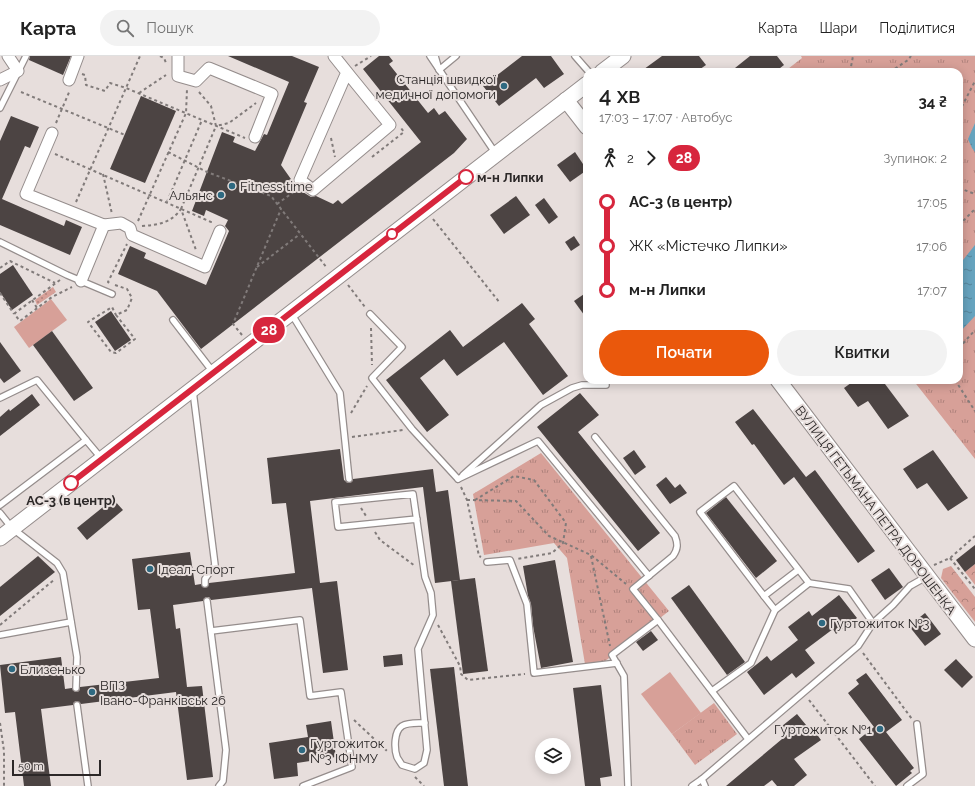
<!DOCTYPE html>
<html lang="uk">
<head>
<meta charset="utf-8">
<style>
  body { margin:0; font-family:Raleway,sans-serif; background:#f2f2f2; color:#222; height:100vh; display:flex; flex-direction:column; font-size:15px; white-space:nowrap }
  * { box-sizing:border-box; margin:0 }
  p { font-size:13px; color:#767676 }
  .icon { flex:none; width:22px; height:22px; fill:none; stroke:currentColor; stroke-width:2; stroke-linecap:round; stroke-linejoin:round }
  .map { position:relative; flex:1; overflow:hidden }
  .details { position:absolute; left:583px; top:12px; width:380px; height:316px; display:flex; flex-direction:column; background:#fff; border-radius:12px; box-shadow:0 2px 10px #0003 }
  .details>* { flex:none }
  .badge { padding:0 8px; border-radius:13px; font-size:14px; line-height:26px }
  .tools { position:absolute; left:535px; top:682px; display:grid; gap:8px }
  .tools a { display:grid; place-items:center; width:36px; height:36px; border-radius:50%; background:#fff; box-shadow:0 2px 10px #0003; font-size:20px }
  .scale { position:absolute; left:12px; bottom:10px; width:89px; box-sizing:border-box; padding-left:4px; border:2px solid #2c2828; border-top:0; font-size:11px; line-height:14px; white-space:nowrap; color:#2c2828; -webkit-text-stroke:3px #e7dedc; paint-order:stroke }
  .map>.badge { position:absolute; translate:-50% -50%; box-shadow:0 0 0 2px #fff }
  .legs { display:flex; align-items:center; gap:6px; height:44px; padding:0 16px; font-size:13px }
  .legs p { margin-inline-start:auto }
  .head { display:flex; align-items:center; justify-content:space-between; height:68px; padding:0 16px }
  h1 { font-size:22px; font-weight:600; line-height:30px }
  .action { display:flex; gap:8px; margin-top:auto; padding:8px 16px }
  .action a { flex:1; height:46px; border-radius:24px; background:#ea580c; color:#fff; font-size:16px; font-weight:600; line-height:46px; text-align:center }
  .action a+a { background:#f2f2f2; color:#222 }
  ul { padding:0 16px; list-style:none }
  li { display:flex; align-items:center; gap:14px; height:44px; font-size:15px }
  li i { display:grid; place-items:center; width:6px; height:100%; margin:0 5px; background:currentColor }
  li i::after { content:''; width:10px; height:10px; margin:-5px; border:3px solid; border-radius:50%; background:#fff }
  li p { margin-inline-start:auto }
  li:first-child i { background:linear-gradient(#0000 50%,currentColor 0) }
  li:last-child i { background:linear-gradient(currentColor 50%,#0000 0) }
  header { display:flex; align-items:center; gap:24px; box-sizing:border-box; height:56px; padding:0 20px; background:#fff; border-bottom:1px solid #e0e0e0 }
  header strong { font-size:19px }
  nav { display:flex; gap:22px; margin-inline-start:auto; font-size:14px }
  .search { width:280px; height:36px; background:#f2f2f2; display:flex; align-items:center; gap:10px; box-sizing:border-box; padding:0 14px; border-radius:22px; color:#767676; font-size:15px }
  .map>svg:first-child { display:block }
  .grass { fill:url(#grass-dots) }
  .forest { fill:url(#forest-crowns) }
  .park { fill:url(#park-tufts) }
  .pitch { fill:#d7a098 }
  .water { fill:url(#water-ripples) }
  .building { fill:#4c4443 }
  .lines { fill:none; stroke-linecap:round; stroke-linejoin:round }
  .lane-casing { stroke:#958d8c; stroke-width:8 }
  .street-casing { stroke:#958d8c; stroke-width:13 }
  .secondary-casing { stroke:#958d8c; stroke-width:17 }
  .path { stroke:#817b7a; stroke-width:2; stroke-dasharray:3 3; stroke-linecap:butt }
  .lane { stroke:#fff; stroke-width:5.5 }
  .street { stroke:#fff; stroke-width:11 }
  .secondary { stroke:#fff; stroke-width:15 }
  .line-1-casing { stroke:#fff; stroke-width:9 }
  .line-1 { stroke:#d7263d; stroke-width:6 }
  .poi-dot { fill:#2e6981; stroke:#e7dedc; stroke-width:1.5 }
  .stop-1-dot { fill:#fff; stroke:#d7263d; stroke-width:2 }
  .labels { text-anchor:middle; stroke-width:4; stroke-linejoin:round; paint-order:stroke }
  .poi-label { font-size:13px; fill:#2c2828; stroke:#e7dedc; text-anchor:start }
  .stop-label { font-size:13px; font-weight:bold; fill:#2c2828; stroke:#e7dedc; text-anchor:start }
  .street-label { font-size:13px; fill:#2c2828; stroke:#e7dedc }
</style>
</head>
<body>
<header>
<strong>Карта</strong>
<div class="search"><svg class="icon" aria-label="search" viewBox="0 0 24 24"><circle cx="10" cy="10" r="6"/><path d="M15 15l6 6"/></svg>Пошук</div>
<nav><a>Карта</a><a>Шари</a><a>Поділитися</a></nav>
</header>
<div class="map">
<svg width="975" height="730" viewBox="0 0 975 730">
  <defs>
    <pattern id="grass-dots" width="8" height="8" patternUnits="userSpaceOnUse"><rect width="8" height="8" fill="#d7a098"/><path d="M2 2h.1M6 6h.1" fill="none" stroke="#af827c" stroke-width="1.8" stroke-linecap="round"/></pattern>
    <pattern id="forest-crowns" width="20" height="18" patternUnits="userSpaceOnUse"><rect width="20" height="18" fill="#d7a098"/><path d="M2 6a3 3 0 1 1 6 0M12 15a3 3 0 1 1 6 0" fill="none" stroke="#af827c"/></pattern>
    <pattern id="park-tufts" width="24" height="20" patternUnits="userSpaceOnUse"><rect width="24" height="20" fill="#d7a098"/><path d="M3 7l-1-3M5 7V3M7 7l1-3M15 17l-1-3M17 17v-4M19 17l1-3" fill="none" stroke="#af827c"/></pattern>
    <pattern id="water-ripples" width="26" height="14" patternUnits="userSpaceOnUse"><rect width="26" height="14" fill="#66a3be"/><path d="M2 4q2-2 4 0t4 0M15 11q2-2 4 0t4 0" fill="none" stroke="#54859a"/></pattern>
  </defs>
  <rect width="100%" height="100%" fill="#e7dedc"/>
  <path class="grass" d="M53,231l3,5 -19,13 -2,-5z"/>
  <g class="forest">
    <path d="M975,508v21l-10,-13z"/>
    <path d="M951,510l24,31v25l-34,-44 2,-9z"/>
  </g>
  <g class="park">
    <path d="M801,0h174v403l-62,-79h46v-308h-175l18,-14z"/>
    <path d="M541,397l128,158 -65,51 -19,2 -18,-106 -13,-15 -70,12 -11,-61z"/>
    <path d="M714,647l23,31 -42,31 -23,-31z"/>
  </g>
  <g class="pitch">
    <path d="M51,243l16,21 -38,28 -15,-21z"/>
    <path d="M670,616l31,41 -29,21 -31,-40z"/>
  </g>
  <g class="water">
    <path d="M975,67v29l-3,-4 -4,-9z"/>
    <path d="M975,189v71l-16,17v-68z"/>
  </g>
  <g class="building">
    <path d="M30,0h41l-8,19 -34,-15z"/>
    <path d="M228,0h64l27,11 -15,35 3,1 -26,62 17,24 13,8 5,-1 17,8 5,-4 4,4 79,-62 -58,-73 16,-13h10l4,5 -4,3 39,49 6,-5 5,7 6,-4 22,28 -13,14 -253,196 -44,-58 -39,-17 12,-28 16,7 -2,5 62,27 23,-54 -4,-5 3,-6 -22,-10 -2,6 -12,-5 30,-79 13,5 -2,5 22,9 9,-17 3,1 22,-53z"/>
    <path d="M522,0h29l13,18 -20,14 -8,-10 -37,28 -16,-20z"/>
    <path d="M662,0h37l7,9 -10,7h-56z"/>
    <path d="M750,0h27l7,9 -9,7h-45z"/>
    <path d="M141,40l35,15 -31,72 -35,-14z"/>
    <path d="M11,60l28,11 -9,21 -5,-2 -23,53 62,27 2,-6 16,7 -12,28 -70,-30v-84z"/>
    <path d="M575,96l12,18 -17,12 -13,-17z"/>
    <path d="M516,140l14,19 -26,19 -14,-19z"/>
    <path d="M544,142l14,19 -9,7 -14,-19z"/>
    <path d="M574,180l6,9 -9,6 -6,-9z"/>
    <path d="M13,209l20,30 -21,15 -12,-18v-18z"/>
    <path d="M587,236v27l-13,-18z"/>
    <path d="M522,247l13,16 -6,5 39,52 -25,19 -39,-53 -47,34 -13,-17 -24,19 29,37 -22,17 -41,-52 64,-50 13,17z"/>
    <path d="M111,255l20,29 -16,11 -20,-29z"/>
    <path d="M52,275l41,57 -19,13 -41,-56z"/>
    <path d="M0,286l21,29 -17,12 -4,-5z"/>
    <path d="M855,324h27l27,36 -21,13 -20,-28 -10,6 -14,-19z"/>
    <path d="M580,337l19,22 -21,17 82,101 -22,18 -101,-124z"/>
    <path d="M32,338l8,11 -40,31v-19l9,-8 1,2z"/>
    <path d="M753,353l53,68 9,-7 60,81 -17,12 -64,-86 -10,8 -30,-41 -2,1 -17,-23z"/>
    <path d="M340,393l4,31 4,3 4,-1 1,-3 80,-10 3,23 12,-2 12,90 -25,3 -12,-96 -113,14 10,82 17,-2 11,89 -25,3 -11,-85 -101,12 -2,-3h-3l-3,4 -30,4 3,24 4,-1 7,59 15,-1 11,91 -26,3 -11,-88 -95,12 -4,-3 -3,1 -1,3 -32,4 10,77h-27l-9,-74 -10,1 -5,-48 61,-8 4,32 7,-1 3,4 4,-1 1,-4 79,-9 -9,-69 -12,1 -6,-51 58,-7 5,33 6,-1 4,4 3,-2 1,-3 86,-10 -9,-70 -14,1 -5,-46z"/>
    <path d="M634,394l12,17 -11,8 -12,-17z"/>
    <path d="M933,394l35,48 -20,13 -21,-28 -10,6 -14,-20z"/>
    <path d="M666,421l9,11 5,-4 7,9 -17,11 -14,-19z"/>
    <path d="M726,441l51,64 -21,17 -50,-65z"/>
    <path d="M113,443l10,11 -36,30 -10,-12z"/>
    <path d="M975,489v19l-10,8 -9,-12z"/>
    <path d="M38,500l17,16 -55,44v-29z"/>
    <path d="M555,504l18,102 -32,6 -8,-42 -2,-22 -3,-8 -5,-30z"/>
    <path d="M889,512l14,19 -18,13 -14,-20z"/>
    <path d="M475,522l13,93 -25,3 -12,-93z"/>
    <path d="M689,529l56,77 -18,13 -56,-77z"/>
    <path d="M839,539l18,23 -21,16 -3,-5 -28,21 10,13 -19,15 -4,-5 -28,22 -17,-23 20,-16 4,5 27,-21 -10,-13 21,-16 3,5z"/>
    <path d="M925,557l16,21 -16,12 -16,-20z"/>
    <path d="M651,575l7,9 -15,11 -7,-9z"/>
    <path d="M402,598l1,11 -19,2 -1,-11z"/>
    <path d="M956,603l17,18 -11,11 -18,-18z"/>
    <path d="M454,611l14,119h-24l-14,-117z"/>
    <path d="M866,617l36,47 -16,12 28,36 -4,3 2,2 -16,13 -37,-47 15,-12 -26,-34 11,-9 -3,-4z"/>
    <path d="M601,629l11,91 -12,2 1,8h-16l-12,-98z"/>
    <path d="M797,658l14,17 2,-2 8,11 -27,19 13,16 -13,11h-17l-5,-6 -8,6h-38l62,-52 -6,-8z"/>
    <path d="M331,665l5,36 -39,6 1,13 -24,3 -5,-36 39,-6 -2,-12z"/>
  </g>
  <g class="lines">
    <defs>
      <g id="lane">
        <path d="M430,0l66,98"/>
        <path d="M435,0l4,14 17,-14"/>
        <path d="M575,0l14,16"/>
        <path d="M0,52l26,-52"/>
        <path d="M0,186l67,33 45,19"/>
        <path d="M291,257l49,80 9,86"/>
        <path d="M370,258l32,33 -30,31 40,51 46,50"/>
        <path d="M173,264l40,52"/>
        <path d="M193,335l22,174 -10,14v5"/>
        <path d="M0,342l37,-18 49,60"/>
        <path d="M595,381l80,99c3,8 3,13 -2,20l-40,33 25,31 90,119"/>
        <path d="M463,419l78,-70 31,-17 10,-3h24"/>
        <path d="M458,423l80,-38 111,135"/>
        <path d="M0,449l86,-65 16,19"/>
        <path d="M0,457l12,15 45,35 6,10 14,84 -1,31"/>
        <path d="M417,463l-79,8 -3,-25 78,-8 12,83 6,16 2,22 -15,34 9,101 -3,13 -9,6 -13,-4c-2,-3 -4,-6 -5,-8 -3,-9 -3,-26 5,-31 6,-4 16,-3 23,-3"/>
        <path d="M487,506l23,-2 17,44 7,69 83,-10"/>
        <path d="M798,514l-34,26 -64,-84 34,-26 75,97 40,6 24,34"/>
        <path d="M764,540l11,14"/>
        <path d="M207,545l19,149 -3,31 -4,5"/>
        <path d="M211,575l89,-11 10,76 31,-4 11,75 -49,19"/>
        <path d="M0,579l71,-13"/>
        <path d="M712,635l39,-28 24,-53 34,-27"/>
        <path d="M77,649l11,81"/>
        <path d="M702,723l3,7"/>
        <path d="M628,730l-4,-110 -12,-21 46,-35"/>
        <path d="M692,730l10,-7 156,-133 15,-23 20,-18 17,-19 16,-9"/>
        <path d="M907,730l16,-12 -6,-50"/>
      </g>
      <g id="street">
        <path d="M178,0v20l18,5 13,-13 63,26 -17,43"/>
        <path d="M334,0l16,20 40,49 -77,65 -13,-10 47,-108"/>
        <path d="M0,24l18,-9 -10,-15"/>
        <path d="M69,24l9,-24"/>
        <path d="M52,77l-26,61 78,31 -23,56"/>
        <path d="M104,169l17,-2 9,5 2,7 73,32 15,-36"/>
      </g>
      <g id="secondary">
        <path d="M602,16l21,-16"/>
        <path d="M566,44l21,27"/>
        <path d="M778,324l197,259"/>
        <path d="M0,482l587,-454"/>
      </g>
    </defs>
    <use href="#lane" class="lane-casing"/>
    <use href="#street" class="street-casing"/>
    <use href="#secondary" class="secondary-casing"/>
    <g class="path">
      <path d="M160,0l4,2 2,5"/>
      <path d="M355,10l16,-10"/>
      <path d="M850,16l3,-16"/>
      <path d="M890,16l18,-12 3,-4"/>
      <path d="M82,18l3,1 1,10 19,6 5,-8 16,5 119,50"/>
      <path d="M21,36l104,43"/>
      <path d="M199,36l12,14 5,20 13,-3 27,-20"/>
      <path d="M139,37l27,-18"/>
      <path d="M959,56l16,-31"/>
      <path d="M56,67l14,-33"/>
      <path d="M331,82l4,19"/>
      <path d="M168,96l39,20 64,24 56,72"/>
      <path d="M55,98l156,68v1"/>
      <path d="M372,101l32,-25 -3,-4"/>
      <path d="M103,118l9,40"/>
      <path d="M959,132l16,6"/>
      <path d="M76,146l64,-146"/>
      <path d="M167,146l35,-82"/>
      <path d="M277,148l18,-13"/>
      <path d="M181,153l35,-83"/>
      <path d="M433,163l67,84"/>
      <path d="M138,165l48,-108 1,-24"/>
      <path d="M959,169l16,-16"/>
      <path d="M142,170c16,-1 29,-3 39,-17l15,41"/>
      <path d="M257,211l43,-33"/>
      <path d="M0,212l10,-7 45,22"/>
      <path d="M60,224l-45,33v2l5,6 32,-24 20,-10"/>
      <path d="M109,227l-1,-1 19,-38"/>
      <path d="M115,229l12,4 5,9 -5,12 -11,5 19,24 -19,14 -5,-1 -23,-30 24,-15 4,8"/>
      <path d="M348,229l17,22"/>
      <path d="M0,237l14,21"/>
      <path d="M32,244l5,8"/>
      <path d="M371,272l1,37"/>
      <path d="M242,279l-9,-11 48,-115"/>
      <path d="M959,292l16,-18"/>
      <path d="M955,324l20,31"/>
      <path d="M351,357l16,-27"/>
      <path d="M352,381l51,-7"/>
      <path d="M461,431l6,13 12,56 2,1"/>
      <path d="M467,444l49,1 33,35 42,19 35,29"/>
      <path d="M475,444l39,-24 20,4 32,43 -3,20 -11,10 -35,6"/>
      <path d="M361,452l5,8"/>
      <path d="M375,476l5,8 35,26"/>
      <path d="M591,500l19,90"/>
      <path d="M950,502l25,31"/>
      <path d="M934,509l16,-7 25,-22"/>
      <path d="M0,569l55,-46"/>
      <path d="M438,569l22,41 1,8 7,6 57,-6"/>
      <path d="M863,597l49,66"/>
      <path d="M809,644l66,86"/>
      <path d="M354,664l33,31"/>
      <path d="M0,667l4,28v35"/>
      <path d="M415,721l9,9"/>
    </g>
    <use href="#lane" class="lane"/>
    <use href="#street" class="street"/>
    <use href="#secondary" class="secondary"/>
  </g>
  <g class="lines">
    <defs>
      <path id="line-1" d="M71,427l395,-306"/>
    </defs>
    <use href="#line-1" class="line-1-casing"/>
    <use href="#line-1" class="line-1"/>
  </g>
  <g class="poi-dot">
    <circle cx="504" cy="30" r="4"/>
    <circle cx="232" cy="130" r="4"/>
    <circle cx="221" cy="139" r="4"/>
    <circle cx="150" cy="513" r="4"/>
    <circle cx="822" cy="567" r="4"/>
    <circle cx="12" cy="613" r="4"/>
    <circle cx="92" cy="636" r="4"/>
    <circle cx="880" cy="673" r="4"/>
    <circle cx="302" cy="694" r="4"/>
  </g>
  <g class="stop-1-dot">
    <circle cx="466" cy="121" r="7"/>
    <circle cx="392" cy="178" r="5"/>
    <circle cx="71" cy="427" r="7"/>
  </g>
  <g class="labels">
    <g class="poi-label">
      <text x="496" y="28" text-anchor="end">Станція швидкої<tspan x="496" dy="15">медичної допомоги</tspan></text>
      <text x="240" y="135">Fitness time</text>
      <text x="213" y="144" text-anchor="end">Альянс</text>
      <text x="158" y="518">Ідеал-Спорт</text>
      <text x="830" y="572">Гуртожиток №3</text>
      <text x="20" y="618">Близенько</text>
      <text x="100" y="634">ВПЗ<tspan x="100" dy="15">Івано-Франківськ 26</tspan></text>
      <text x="872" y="678" text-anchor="end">Гуртожиток №1</text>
      <text x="310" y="692">Гуртожиток<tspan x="310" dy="15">№3 ІФНМУ</tspan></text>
    </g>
    <g class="stop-label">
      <text x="477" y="126">м-н Липки</text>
      <text x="71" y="449" text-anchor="middle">АС-3 (в центр)</text>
    </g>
    <g class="street-label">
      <text transform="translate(876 454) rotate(53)" y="5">ВУЛИЦЯ ГЕТЬМАНА ПЕТРА ДОРОШЕНКА</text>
    </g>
  </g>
</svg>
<div class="tools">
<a><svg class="icon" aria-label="layers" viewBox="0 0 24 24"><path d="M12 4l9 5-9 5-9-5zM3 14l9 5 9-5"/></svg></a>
</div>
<div class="scale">50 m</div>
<b class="badge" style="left:269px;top:274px;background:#d7263d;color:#fff">28</b>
<section class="details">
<div class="head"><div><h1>4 хв</h1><p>17:03 – 17:07 · Автобус</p></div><b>34 ₴</b></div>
<div class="legs"><svg class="icon" aria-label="walk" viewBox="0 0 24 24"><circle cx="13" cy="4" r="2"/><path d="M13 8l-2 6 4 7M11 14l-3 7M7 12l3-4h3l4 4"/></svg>2<svg class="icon" aria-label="forward" viewBox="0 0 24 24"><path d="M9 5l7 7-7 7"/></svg><b class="badge" style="background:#d7263d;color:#fff">28</b><p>Зупинок: 2</p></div>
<ul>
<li><i style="color:#d7263d"></i><b>АС-3 (в центр)</b><p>17:05</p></li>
<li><i style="color:#d7263d"></i><span>ЖК «Містечко Липки»</span><p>17:06</p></li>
<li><i style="color:#d7263d"></i><b>м-н Липки</b><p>17:07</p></li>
</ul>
<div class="action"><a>Почати</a><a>Квитки</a></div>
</section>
</div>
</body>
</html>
